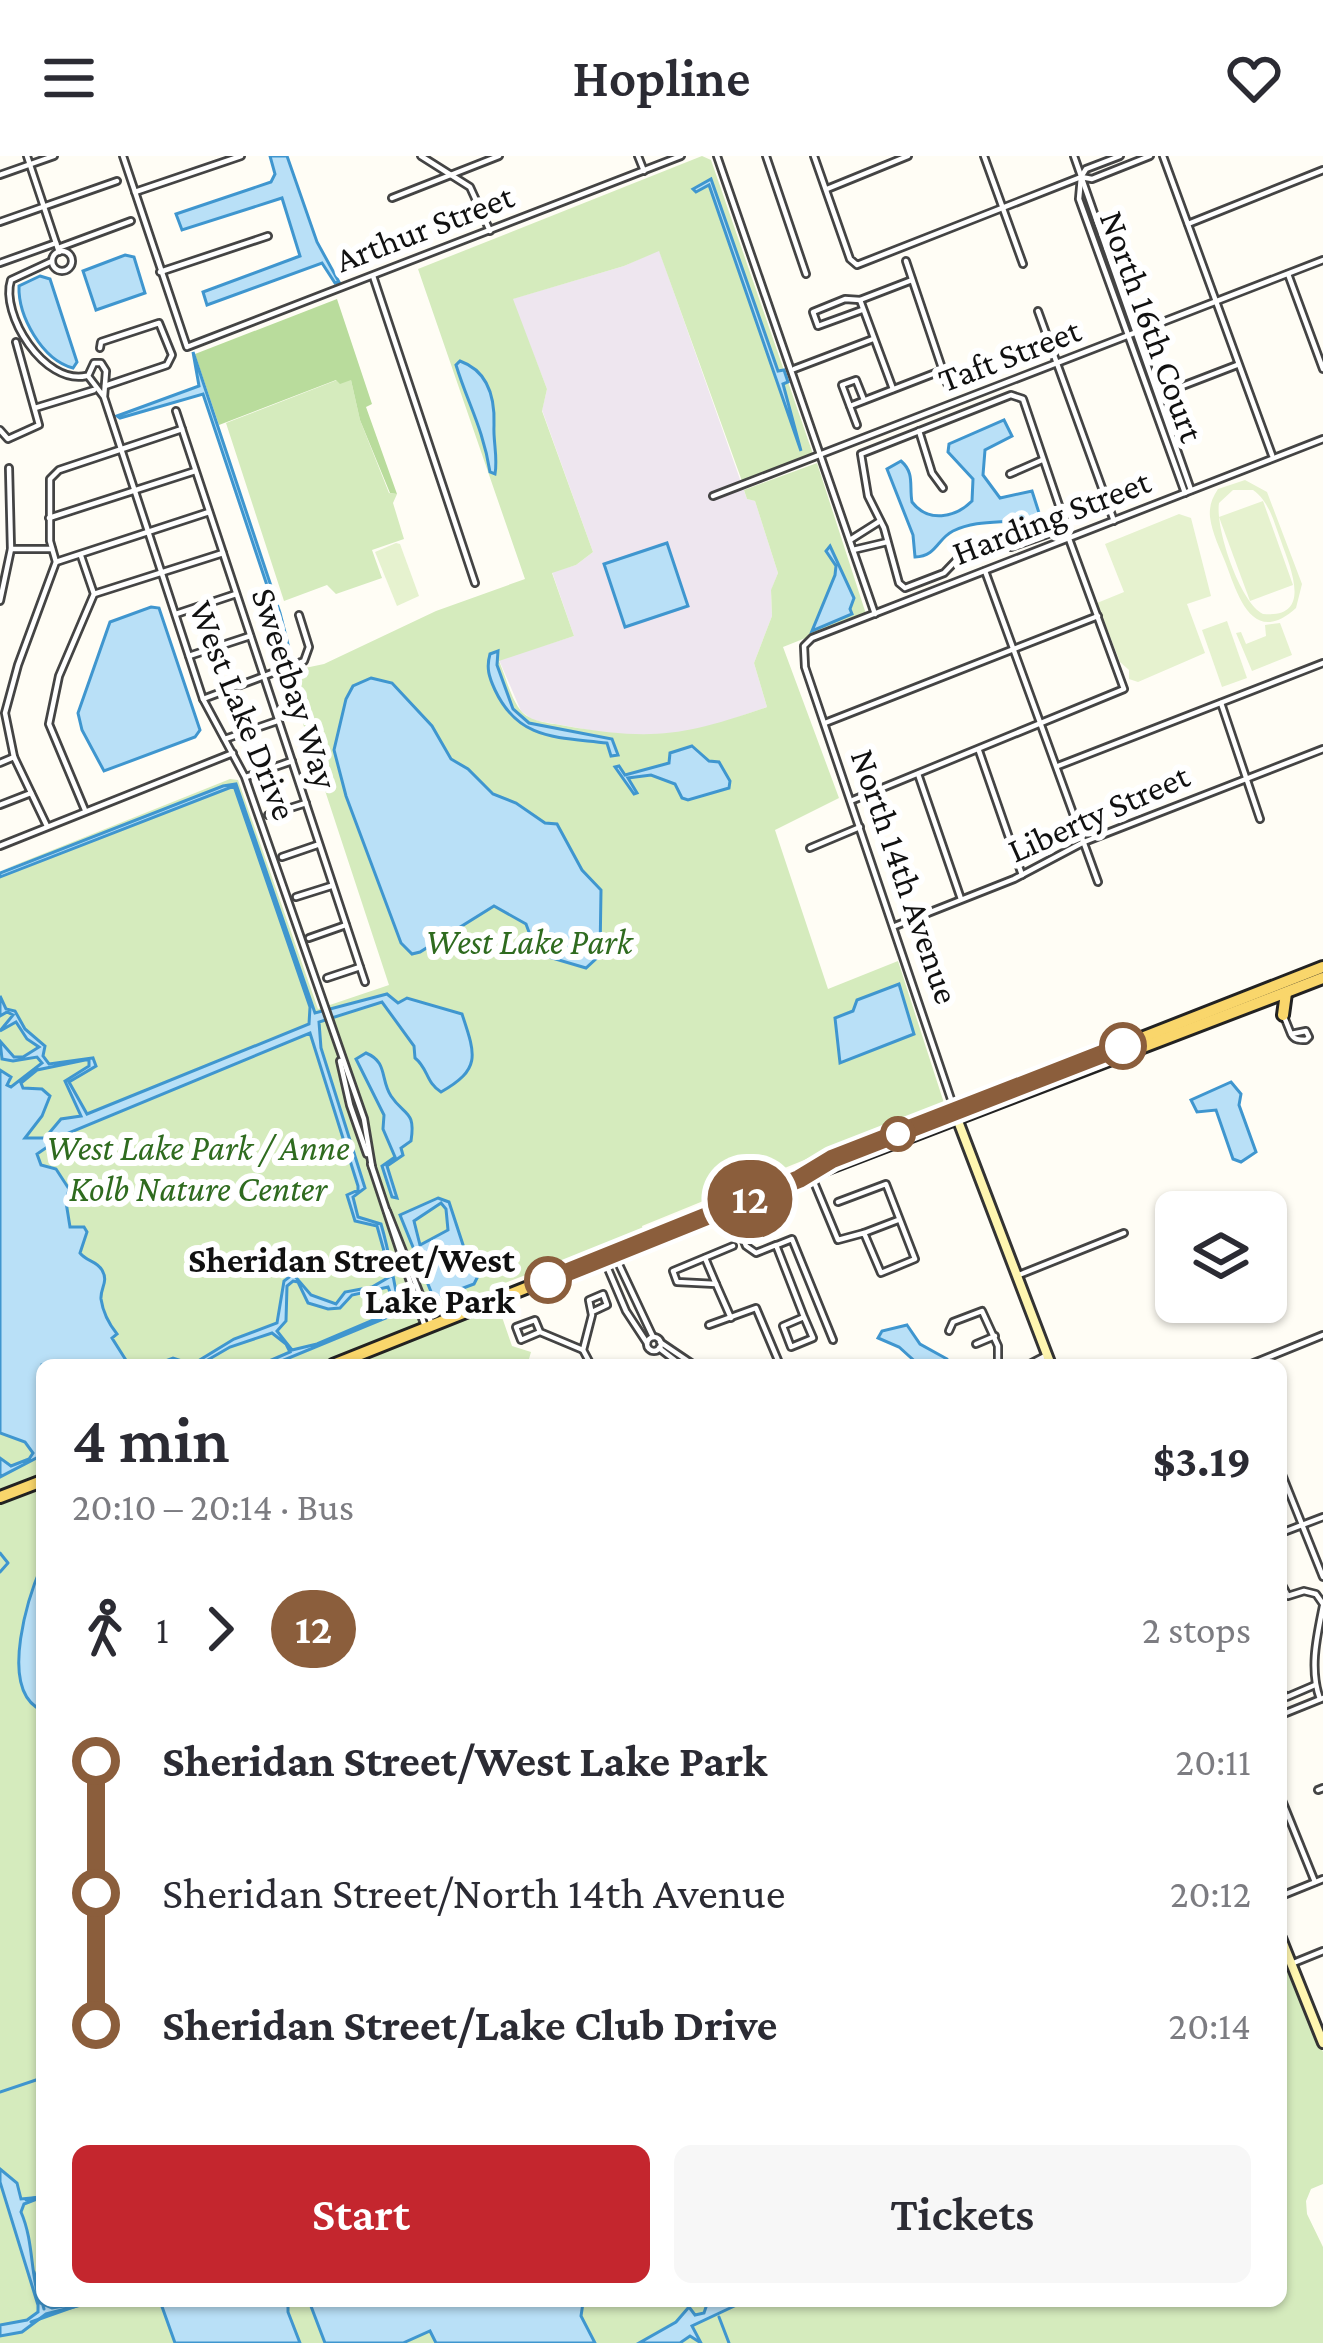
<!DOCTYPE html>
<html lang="en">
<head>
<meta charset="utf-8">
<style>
  body { margin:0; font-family:"Crimson Pro",serif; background:#f7f7f7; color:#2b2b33; height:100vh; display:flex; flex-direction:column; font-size:45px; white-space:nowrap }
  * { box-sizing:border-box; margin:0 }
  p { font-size:39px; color:#7c7c81 }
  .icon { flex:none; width:66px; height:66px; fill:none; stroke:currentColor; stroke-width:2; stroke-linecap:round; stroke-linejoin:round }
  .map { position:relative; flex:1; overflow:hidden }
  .sheet { position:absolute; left:36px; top:1203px; width:1251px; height:948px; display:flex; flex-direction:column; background:#fff; border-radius:18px; box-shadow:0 3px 9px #0004 }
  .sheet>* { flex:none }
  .badge { padding:0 24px; border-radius:39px; font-size:42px; line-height:78px }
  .tools { position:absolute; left:1155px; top:1035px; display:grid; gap:24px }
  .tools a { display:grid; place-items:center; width:132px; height:132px; border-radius:18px; background:#fff; box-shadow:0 3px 9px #0004; font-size:60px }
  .map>.badge { position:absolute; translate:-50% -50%; box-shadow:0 0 0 6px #fff }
  .legs { display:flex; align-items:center; gap:18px; height:132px; padding:0 36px; font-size:39px }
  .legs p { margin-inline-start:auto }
  .headline { display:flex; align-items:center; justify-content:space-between; height:204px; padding:0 36px }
  h1 { font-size:66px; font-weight:600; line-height:90px }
  .button { display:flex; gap:24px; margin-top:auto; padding:24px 36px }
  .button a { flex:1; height:138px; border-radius:18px; background:#c4262e; color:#fff; font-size:48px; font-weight:600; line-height:138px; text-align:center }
  .button a+a { background:#f7f7f7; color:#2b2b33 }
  ul { padding:0 36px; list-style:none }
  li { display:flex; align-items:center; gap:42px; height:132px; font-size:45px }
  li i { display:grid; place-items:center; width:18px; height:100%; margin:0 15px; background:currentColor }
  li i::after { content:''; width:30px; height:30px; margin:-15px; border:9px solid; border-radius:50%; background:#fff }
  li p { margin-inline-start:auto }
  li:first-child i { background:linear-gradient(#0000 50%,currentColor 0) }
  li:last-child i { background:linear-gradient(currentColor 50%,#0000 0) }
  header { display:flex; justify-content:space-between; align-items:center; height:156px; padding:0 36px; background:#fff; font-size:54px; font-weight:600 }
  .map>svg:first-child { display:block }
  .industrial { fill:#eee6ef }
  .green { fill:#d5ebbd }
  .forest { fill:#b9dc9c }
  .pitch { fill:#e6f2cf; fill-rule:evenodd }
  .water { fill:#b9e0f7; stroke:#3f96cf; stroke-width:3; fill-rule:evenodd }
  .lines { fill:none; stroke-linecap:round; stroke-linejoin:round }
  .stream { stroke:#3f96cf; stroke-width:3 }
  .street-casing { stroke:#444; stroke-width:10 }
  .secondary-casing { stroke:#333; stroke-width:14 }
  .primary-casing { stroke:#222; stroke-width:16 }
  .street { stroke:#fff; stroke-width:4.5 }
  .secondary { stroke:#fff6b0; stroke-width:8 }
  .primary { stroke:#f9d66b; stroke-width:10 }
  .line-1-casing { stroke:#fff; stroke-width:27 }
  .line-1 { stroke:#8b5e3c; stroke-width:18 }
  .stop-1-dot { fill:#fff; stroke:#8b5e3c; stroke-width:6 }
  .labels { text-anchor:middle; stroke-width:12; stroke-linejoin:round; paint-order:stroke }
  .street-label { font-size:36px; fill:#111; stroke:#fff }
  .park-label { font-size:36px; font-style:italic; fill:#2f6b1f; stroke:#fff }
  .stop-label { font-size:36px; font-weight:bold; fill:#111; stroke:#fff; text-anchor:end }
</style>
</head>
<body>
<header><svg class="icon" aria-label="menu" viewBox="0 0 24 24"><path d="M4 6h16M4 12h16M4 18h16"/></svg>Hopline<svg class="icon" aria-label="heart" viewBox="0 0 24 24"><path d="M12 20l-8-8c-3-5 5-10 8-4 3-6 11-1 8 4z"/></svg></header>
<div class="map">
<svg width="1323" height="2187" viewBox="0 0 1323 2187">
  <rect width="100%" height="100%" fill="#fffdf5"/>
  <path class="industrial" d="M659,94l88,249 8,2 23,72 -7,18 1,25 -18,47 13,44 -60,21 -52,9 -43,-3 -79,-14 -12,-9 -22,-51 75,-24 -22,-64 24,-7 17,-13 -51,-142 5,-21 -35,-90 112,-33z"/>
  <g class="green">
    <path d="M702,0l9,4 102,294 -71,27 -83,-230 -35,15 -111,33 34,90 -5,22 51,141 -17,13 -24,8 22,63 -75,25c7,16 12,39 23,51 11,11 30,11 44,14 87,15 118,10 201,-19l-13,-44 18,-47 -1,-26 7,-17 -23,-72 -8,-2 -3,-9 73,-27 49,151 -83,33 56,151 -64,32 53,159 70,-28 46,142 -302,123 1,4 -151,58 20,58 19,6 -2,7 5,6h-492v936h1239v-353l42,104v132l-12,5 -5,12 1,13 16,33v96h-1323v-1467l106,-43 -106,38 230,-92 8,1 80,229 71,-24 -103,-313 38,-8 112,-53 89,-32 -107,-310z"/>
    <path d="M337,224h14l9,40 29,73 8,1 -4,9 11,36 -32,11 10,28 -46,16 -9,-9 -43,16 -58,-178z"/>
  </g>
  <path class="forest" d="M337,143l35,105 -6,3 31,87 -7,-1 -30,-73 -9,-40 -11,4 -4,-4 -117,45 -24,-71z"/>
  <g class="pitch">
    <path d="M1245,324l22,12 35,92 -6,24c-43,39 -58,-12 -70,-44 -6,-15 -14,-31 -16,-47 -1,-11 2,-19 8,-28zM1233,334h20c17,12 21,33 28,51 9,26 33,78 -18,73 -23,-11 -48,-86 -44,-111z"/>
    <path d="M1263,345l30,84 -43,16 -31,-84z"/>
    <path d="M1179,358l12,4 20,78 -24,8 18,49 -67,29 -9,-3v-9l-9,-8 -23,-59 27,-11 -19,-48z"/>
    <path d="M396,387l4,1 19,52 -22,10 -22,-54z"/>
    <path d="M1227,465l20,57 -25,9 -20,-57z"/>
    <path d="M1280,467l12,32 -40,16 -16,-38 5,-1 5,12 20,-8 -1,-11z"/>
  </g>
  <g class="water">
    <path d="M270,0h17l30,86 22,40 -4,1 -13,-20 -115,42 -4,-13 97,-36 -18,-58 -100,32 -6,-16 95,-32 4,-8z"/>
    <path d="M711,23l67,192 6,-1 4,12 -5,2 18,67 -92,-266 -13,7 -3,-3z"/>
    <path d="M125,99l9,2 11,36 -49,17 -13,-39z"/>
    <path d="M40,120l10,3 27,83 -4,6c-31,-8 -55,-52 -54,-82z"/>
    <path d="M193,196l87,261 12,47 -89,-266 -83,24 -3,-2 82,-30z"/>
    <path d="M460,205c28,10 35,37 34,64 -1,16 4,33 1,49l-5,-2c-7,-44 -22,-68 -34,-107z"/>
    <path d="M1004,264l8,16 -27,14 -2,25 17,23 32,-7 8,25c-29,10 -58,1 -87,15 -16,8 -16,25 -38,26l-2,-22 -26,-66 14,-8c14,12 8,25 11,41 16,21 43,16 60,-1l1,-22 -25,-27 1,-8z"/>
    <path d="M667,387l21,63 -63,21 -21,-63z"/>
    <path d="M830,390l24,52 -4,11 2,5 -40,17 23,-56 1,-9 -10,-15z"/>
    <path d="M151,451l8,1 41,122 -5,7 -91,34 -22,-41 -4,-17 32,-91z"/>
    <path d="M498,495l-1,14 16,44 16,14 83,16 6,16 -7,1 -4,-13c-49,-6 -88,-2 -112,-53 -6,-13 -9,-22 -5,-36z"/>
    <path d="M371,522l21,5 40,43 19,33 17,10 25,25 23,9 29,20 12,1 25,46 19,20 -1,65 -14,13 -41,-12 -12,-13 -7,-19 -32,-18 -74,46 -8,2 -11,-11 -55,-147 -12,-46 12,-51 7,-13z"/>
    <path d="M692,590l17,15 10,1 11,19 -1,7 -41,12 -6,-2 -7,-14 -24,-9 -23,3 9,15 -3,1 -19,-27 4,-1 6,9 44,-12 1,-10z"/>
    <path d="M236,628l79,229 72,-19 11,9 9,-5 55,16c14,42 19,55 -21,78 -15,-9 -13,-24 -26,-34l-1,-12 -32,-44 -63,20 2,26 44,140 -12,9 5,20 23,7c9,30 13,59 19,88l-128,53h-12l30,-13 -4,-8 -14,-11 -42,14 -31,18h-44l18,-7 15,5 10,-2 36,-22 43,-16 7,-42 9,-7 18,21 25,9 9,-12 27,-5 19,-11 -14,-50 -22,-5 -8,-26 11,-5v-4l-48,-153 -244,101 -29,20 4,11 15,4 13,20 -3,13 4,25h14l3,5 -7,21c7,9 16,7 22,17 7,12 -2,18 -1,29 2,14 8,25 16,35l-5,4 17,27h-87v90l-42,22v-19l11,8 18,-7 4,-6 -8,-11 -25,-9v-363l11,7 -4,8 4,2 31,-24 -5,-6 -24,4 -11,-2 -2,-18 14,16h9l16,-10 -12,-8 -11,-17 -16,9 13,-16 -6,-3 -7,4v-20l6,13 9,2 10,18 20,17 -2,10 6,8 44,-6 3,8 -27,16 18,32 222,-90 1,-17 -76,-221 -234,91v-4l223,-87zM85,904h4v6l-24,15 16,35 -20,3 -16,19h-20l17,-22 8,-20 -8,-7 -19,-1 -2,-5 16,-13zM293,1125l5,1 10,21 20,6 12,-1 12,-13 36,-8 9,23 -80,34 -25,6 -15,-19 9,-10 1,-35z"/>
    <path d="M899,828l15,50 -74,29 -5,-45 18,-7 4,-11z"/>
    <path d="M366,897c22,9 14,26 25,43 13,20 25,14 20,45l-10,7 2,7 -16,11 10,32 -5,-1 -10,-31 13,-9 -12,-28 1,-14 -28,-56z"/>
    <path d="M1231,926l10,12 -2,11 17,47 -15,10 -8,-3 -17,-49 -19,2 -6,-12z"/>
    <path d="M438,1042l11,4 18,55 10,8 2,9 -5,10 -40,15 -34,-84zM441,1047l5,6 2,21 -28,15 -6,-24z"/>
    <path d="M907,1169l13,19 27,15 3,6h-31l-20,-18 -21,-9 4,-7z"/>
    <path d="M42,1409v134l-6,8c-35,-25 -8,-110 6,-142z"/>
    <path d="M0,2013l17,14 4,16 21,-2 -18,7 -3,8c13,30 9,61 19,91l12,5 45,-7 -51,13 -24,18 -22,4v-11l27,-5 11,-8v-7l-38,-123z"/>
    <path d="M160,2145h128v11l12,31h-125z"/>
    <path d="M309,2145h271l3,2 -2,13 14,27h-159l-6,-12 -27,12h-78z"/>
    <path d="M708,2145h37l-53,25 9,17 -11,-7 -10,7h-41l37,-21 13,-15 6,8 9,-2z"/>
  </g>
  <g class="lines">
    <g class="stream">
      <path d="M0,1397l8,10 -8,9"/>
      <path d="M0,1936l42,-14"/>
      <path d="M26,2044l16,-4"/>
      <path d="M34,2116l10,37"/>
      <path d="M719,2161l10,26"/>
      <path d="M31,2166l48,-17"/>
    </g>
    <defs>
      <g id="street">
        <path d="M27,0l32,96"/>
        <path d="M123,0l64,191 494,-191"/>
        <path d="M421,0l49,31 20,44"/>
        <path d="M638,0l6,15"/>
        <path d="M717,0l158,458"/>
        <path d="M766,0l40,118"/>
        <path d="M814,0l36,103 7,6 224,-88 5,-8 34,-13"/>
        <path d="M984,0l39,108"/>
        <path d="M1074,0l117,334"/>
        <path d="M1163,0l109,299"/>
        <path d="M0,19l54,-19"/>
        <path d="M1081,21l-2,22 106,294"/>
        <path d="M1081,21l11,2 58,-23"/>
        <path d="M827,33l81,-33"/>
        <path d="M135,36l106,-36"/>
        <path d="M392,42l107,-42"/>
        <path d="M0,66l117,-41"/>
        <path d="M1188,68l135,-54"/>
        <path d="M58,92l73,-27"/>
        <circle cx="62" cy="105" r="10"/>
        <path d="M52,105l-41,19c-11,34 33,105 75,96"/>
        <path d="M906,105l42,125"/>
        <path d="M0,107l56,-20"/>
        <path d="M160,116l108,-36"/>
        <path d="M1288,118l35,95"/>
        <path d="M373,120l102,307"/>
        <path d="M860,144l33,89"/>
        <path d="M862,154l-44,16 -5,-14 32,-13 15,1 52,-20"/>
        <path d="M1038,155l76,210"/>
        <path d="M100,192l1,-6 58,-19 13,32 -5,10 -62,21"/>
        <path d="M794,213l79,-30"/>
        <path d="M1011,239l12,4 42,124 -3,6 -51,18 -25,-3 -18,4 -24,25 -39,15 -6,-5 -15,-55 -16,-32 -7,-42z"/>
        <path d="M1159,239l78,-30"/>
        <path d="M104,241l2,-26 -5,-8h-7l-6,13 16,21 99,302 42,78 119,342 8,48"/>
        <path d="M850,250l93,-36"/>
        <path d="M35,252l59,-18"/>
        <path d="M176,255l189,571"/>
        <path d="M857,269l-15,-40 14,-5 8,20"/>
        <path d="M0,274l8,9 31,-14 -23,-83"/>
        <path d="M919,275l13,42 11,15"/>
        <path d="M1010,318l32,-14"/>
        <path d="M713,340l610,-236"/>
        <path d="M49,362l146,-47"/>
        <path d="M850,384l30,-19"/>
        <path d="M11,393h41"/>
        <path d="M853,394l34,-8"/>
        <path d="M81,400l13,38 -35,82 -10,48 36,86"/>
        <path d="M56,406l153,-50"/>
        <path d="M985,415l113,311"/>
        <path d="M94,438l129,-41"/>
        <path d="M0,445l11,-52 -2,-81"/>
        <path d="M176,458l60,-20"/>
        <path d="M189,500l61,-20"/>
        <path d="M203,543l101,-38 5,-14 -10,-32"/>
        <path d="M1221,547l39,116"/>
        <path d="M825,567l273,-107"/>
        <path d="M225,583l52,-18"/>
        <path d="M979,595l43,124"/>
        <path d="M0,607l14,-6"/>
        <path d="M1058,610l265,-103"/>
        <path d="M918,618l43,125"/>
        <path d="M246,621l46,-16"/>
        <path d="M853,644l271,-111 -55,-150"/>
        <path d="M0,649l31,-12"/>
        <path d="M268,659l38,-12"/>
        <path d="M47,670l-33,-69 -9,-44 13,-48 38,-103 -6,-21v-62l9,-9 123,-41"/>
        <path d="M0,690l233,-93"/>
        <path d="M810,692l50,-21"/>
        <path d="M282,701l35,-12"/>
        <path d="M296,741l35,-11"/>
        <path d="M895,770l119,-47 70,-37 239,-93"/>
        <path d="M309,782l37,-13"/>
        <path d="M327,822l33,-11"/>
        <path d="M1285,863l6,15c3,6 8,6 15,6l3,-3 -3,-6 -15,3"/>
        <path d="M340,905l10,44 17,49"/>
        <path d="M955,955l-150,-444 -1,-21 8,-8 511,-199"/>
        <path d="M371,1008l53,160"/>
        <path d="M811,1019l27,65 26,-7 17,40 34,-14 -29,-75 -48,18"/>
        <path d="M730,1051l16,39 10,7 20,-8 28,72 -21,9 8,21 22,-9 -9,-21"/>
        <path d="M387,1055l44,111"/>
        <path d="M864,1077l34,-13"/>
        <path d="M777,1089l15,-6 41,101"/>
        <path d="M615,1100l38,81"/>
        <path d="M603,1101l23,54 21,32"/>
        <path d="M705,1102l11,26"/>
        <path d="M1019,1119l105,-42"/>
        <path d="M731,1162l-15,-34 -39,-2 -4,-11 60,-25"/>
        <path d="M709,1169l47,-17 24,57"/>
        <path d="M949,1175l4,-9 29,-11 16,35v19"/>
        <path d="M540,1176l-5,-12 -19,7 5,13 19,-8 43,18"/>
        <circle cx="654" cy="1188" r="7"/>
        <path d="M660,1186l34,23"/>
        <path d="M976,1188l19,-8"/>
        <path d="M659,1192l22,17"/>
        <path d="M591,1209l-8,-15 9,-35 -3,-15 14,-6 4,11 -15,7"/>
        <path d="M1028,1209l19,-10"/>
        <path d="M1249,1209l74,-30"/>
        <path d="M1281,1316l42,105"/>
        <path d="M1281,1377l42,-16"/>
        <path d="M1281,1427l7,13 16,-5 12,3 7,10"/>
        <path d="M1281,1536l6,5 28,-12"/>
        <path d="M1320,1543c-11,-30 -3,-63 3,-93"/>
        <path d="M1281,1559l42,-17"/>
        <path d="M1318,1634l5,-2"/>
        <path d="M1281,1642l34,84"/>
        <path d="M1281,1740l42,-17"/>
        <path d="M1291,1808l32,-13"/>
      </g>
      <g id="secondary">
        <path d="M958,965l93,244"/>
        <path d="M1281,1782l42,105"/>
      </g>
      <g id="primary">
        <path d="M1283,859l3,-22"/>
        <path d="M817,1012l15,-9 491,-192"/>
        <path d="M333,1209l466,-186 524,-201"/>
        <path d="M0,1341l42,-16"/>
      </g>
    </defs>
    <use href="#street" class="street-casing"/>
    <use href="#secondary" class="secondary-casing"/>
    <use href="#primary" class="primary-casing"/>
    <use href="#street" class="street"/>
    <use href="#secondary" class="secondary"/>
    <use href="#primary" class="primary"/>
  </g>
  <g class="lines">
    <defs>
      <path id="line-1" d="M548,1124l251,-101 33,-20 291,-113"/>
    </defs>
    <use href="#line-1" class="line-1-casing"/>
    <use href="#line-1" class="line-1"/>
  </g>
  <g class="stop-1-dot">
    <circle cx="1123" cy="890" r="21"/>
    <circle cx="898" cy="978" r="15"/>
    <circle cx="548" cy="1124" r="21"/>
  </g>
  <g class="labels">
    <g class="street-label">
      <text transform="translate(424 71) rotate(-21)" y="13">Arthur Street</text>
      <text transform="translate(1153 170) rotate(70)" y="13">North 16th Court</text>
      <text transform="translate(1009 198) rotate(-21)" y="13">Taft Street</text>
      <text transform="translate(1051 360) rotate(-21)" y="13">Harding Street</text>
      <text transform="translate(296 532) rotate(72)" y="13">Sweetbay Way</text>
      <text transform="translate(244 554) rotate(68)" y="13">West Lake Drive</text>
      <text transform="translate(1098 656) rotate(-24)" y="13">Liberty Street</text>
      <text transform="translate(906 720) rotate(71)" y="13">North 14th Avenue</text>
    </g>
    <g class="park-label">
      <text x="529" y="798">West Lake Park</text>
      <text x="198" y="1004">West Lake Park / Anne<tspan x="198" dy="41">Kolb Nature Center</tspan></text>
    </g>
    <g class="stop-label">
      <text x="515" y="1116">Sheridan Street/West<tspan x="515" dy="41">Lake Park</tspan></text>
    </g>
  </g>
</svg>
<div class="tools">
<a><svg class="icon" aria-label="layers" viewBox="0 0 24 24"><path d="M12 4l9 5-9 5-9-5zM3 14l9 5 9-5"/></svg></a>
</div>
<b class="badge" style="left:750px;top:1043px;background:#8b5e3c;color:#fff">12</b>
<section class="sheet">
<div class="headline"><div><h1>4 min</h1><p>20:10 – 20:14 · Bus</p></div><b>$3.19</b></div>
<div class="legs"><svg class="icon" aria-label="walk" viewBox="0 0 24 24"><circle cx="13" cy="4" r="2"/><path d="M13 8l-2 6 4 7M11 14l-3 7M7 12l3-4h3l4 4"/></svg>1<svg class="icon" aria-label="forward" viewBox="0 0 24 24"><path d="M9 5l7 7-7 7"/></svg><b class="badge" style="background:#8b5e3c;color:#fff">12</b><p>2 stops</p></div>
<ul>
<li><i style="color:#8b5e3c"></i><b>Sheridan Street/West Lake Park</b><p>20:11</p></li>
<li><i style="color:#8b5e3c"></i><span>Sheridan Street/North 14th Avenue</span><p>20:12</p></li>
<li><i style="color:#8b5e3c"></i><b>Sheridan Street/Lake Club Drive</b><p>20:14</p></li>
</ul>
<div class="button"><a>Start</a><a>Tickets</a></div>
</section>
</div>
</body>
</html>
